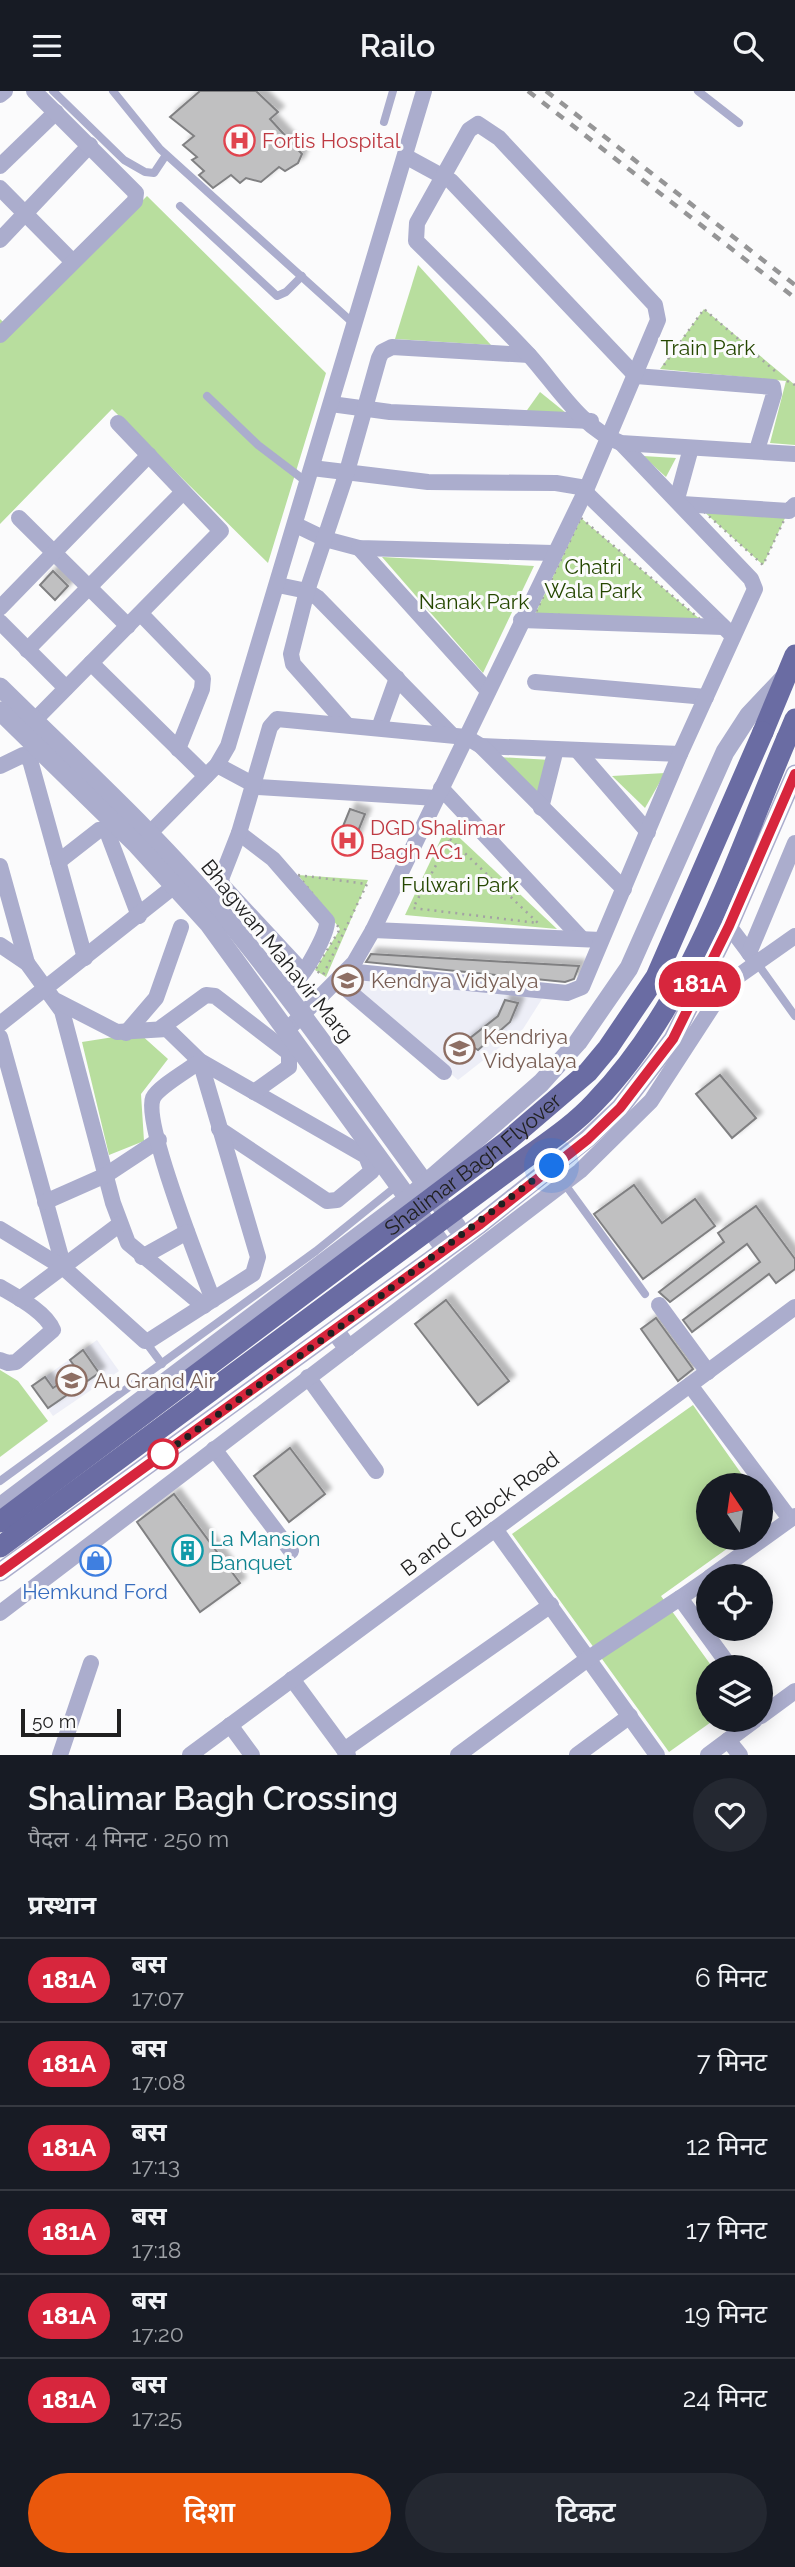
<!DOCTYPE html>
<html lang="hi">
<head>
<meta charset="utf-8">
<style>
  body { margin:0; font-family:Raleway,"Noto Sans Devanagari",sans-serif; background:#242831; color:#f1f3f6; height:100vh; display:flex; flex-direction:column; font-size:26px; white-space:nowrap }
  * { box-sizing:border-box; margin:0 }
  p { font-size:23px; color:#9ea1a6 }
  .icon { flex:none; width:38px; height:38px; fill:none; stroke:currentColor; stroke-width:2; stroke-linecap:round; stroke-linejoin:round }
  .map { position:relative; height:1664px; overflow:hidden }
  .side { display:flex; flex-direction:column; background:#171b24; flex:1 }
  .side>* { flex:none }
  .badge { padding:0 14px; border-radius:23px; font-size:24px; line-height:46px }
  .needle { width:46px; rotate:347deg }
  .controls { position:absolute; left:696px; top:1382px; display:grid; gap:14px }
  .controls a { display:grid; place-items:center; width:77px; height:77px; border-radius:50%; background:#171b24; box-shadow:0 4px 18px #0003; font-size:35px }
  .scale { position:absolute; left:21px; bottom:18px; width:100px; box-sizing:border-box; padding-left:7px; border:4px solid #202020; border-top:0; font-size:19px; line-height:24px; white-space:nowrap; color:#202020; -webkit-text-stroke:5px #fbfbfc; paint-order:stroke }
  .you { position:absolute; width:35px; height:35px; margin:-18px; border:5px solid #fff; border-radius:50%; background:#1a73e8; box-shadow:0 0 0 10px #1a73e833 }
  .map>.badge { position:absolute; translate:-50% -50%; box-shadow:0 0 0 4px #fff }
  h2 { padding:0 28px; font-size:26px; line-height:63px }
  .round { display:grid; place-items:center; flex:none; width:74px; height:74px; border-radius:37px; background:#242831 }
  .overview { display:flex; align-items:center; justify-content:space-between; height:119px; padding:0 28px }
  h1 { font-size:33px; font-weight:600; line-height:52px }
  .cta { display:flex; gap:14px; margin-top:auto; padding:14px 28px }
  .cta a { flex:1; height:80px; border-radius:42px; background:#ea580c; color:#fff; font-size:28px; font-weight:600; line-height:80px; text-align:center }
  .cta a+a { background:#242831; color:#f1f3f6 }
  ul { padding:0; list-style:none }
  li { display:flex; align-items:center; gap:21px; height:84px; padding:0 28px; border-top:2px solid #363941 }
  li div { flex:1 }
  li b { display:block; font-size:26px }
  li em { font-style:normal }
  li .badge { min-width:77px; font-weight:700; text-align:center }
  header { display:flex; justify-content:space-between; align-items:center; height:91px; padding:0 28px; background:#171b24; font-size:32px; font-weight:600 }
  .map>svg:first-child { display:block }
  .built { fill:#edeef7 }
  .green { fill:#b8de9e }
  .building { fill:#c0c0c1; stroke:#808082; stroke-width:2; filter:url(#shadow) }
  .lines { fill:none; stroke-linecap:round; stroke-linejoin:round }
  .path { stroke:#a3a3a3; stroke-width:2.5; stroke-dasharray:2 5; stroke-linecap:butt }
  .service { stroke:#abadcd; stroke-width:8 }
  .minor { stroke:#abadcd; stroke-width:16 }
  .tertiary { stroke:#abadcd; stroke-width:19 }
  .primary { stroke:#6a6ca3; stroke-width:21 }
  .rail { stroke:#959596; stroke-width:4.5; stroke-dasharray:9 9; stroke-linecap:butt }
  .primary-bridge { stroke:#6a6ca3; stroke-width:21 }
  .line-casing { stroke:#fff; stroke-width:16 }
  .line { stroke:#d7263d; stroke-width:10 }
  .walk { stroke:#202020; stroke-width:7; stroke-dasharray:0 12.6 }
  .stop-dot { fill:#fff; stroke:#d7263d; stroke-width:3.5 }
  .labels { text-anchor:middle; stroke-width:6; stroke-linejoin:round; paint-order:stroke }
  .health-label { font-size:21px; fill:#be3a42; stroke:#fbfbfc; text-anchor:start }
  .park-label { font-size:21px; fill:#254700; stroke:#fbfbfc }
  .street-label { font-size:21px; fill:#202020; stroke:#fbfbfc }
  .education-label { font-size:21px; fill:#785e54; stroke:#fbfbfc; text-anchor:start }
  .culture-label { font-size:21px; fill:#0d838f; stroke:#fbfbfc; text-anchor:start }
  .shop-label { font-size:21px; fill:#366cbe; stroke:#fbfbfc }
</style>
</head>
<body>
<header><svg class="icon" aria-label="menu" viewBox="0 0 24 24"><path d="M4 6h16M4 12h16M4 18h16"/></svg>Railo<svg class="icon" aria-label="search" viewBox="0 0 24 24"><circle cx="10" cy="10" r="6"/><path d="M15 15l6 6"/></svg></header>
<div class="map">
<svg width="795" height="1664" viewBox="0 0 795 1664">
  <defs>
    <filter id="shadow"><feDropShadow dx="6" dy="-6" stdDeviation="2" flood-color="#0004"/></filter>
  </defs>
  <rect width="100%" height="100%" fill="#fbfbfc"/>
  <g class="built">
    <path d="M344,889l203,11 -24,38 -65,51z"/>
    <path d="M97,1249l22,31 -66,45 -21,-30z"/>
  </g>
  <g class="green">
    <path d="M147,105l179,177 -58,190 -156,-154 -112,115v-205l13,12z"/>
    <path d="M418,174l73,80 -96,-6z"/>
    <path d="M704,218l91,76v60l-25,-2 16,-62 -126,-12z"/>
    <path d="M540,301l26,21h-41z"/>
    <path d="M643,365l33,2 -10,19z"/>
    <path d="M701,418l85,7 -23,49z"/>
    <path d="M581,427l121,103 -167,-7z"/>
    <path d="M383,466l151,9 -51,107 -101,-116z"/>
    <path d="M497,666l54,3 -14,33z"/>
    <path d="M665,682l-20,35 -33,-32z"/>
    <path d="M447,735l110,103 -152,-14z"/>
    <path d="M298,784l70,5 -42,97 -11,-7 25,-41z"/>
    <path d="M139,942l29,26 -27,35 3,47 -35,14 -27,-113z"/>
    <path d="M0,1279l18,11 30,40 -48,36z"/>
    <path d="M693,1314l57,81h-41v52h33l-81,58 52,72h-4v52h5l-45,32 -157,-218z"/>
  </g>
  <g class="building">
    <path d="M200,0h56l22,21 -8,7 32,35 -4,9 -13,8 -6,-4 -18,15 -15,-4 -6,5 -9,-8 -18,13 -14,-13 5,-4 -12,-11 5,-3 -14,-12 11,-9 -24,-19z"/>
    <path d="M53,480l15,15 -13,14 -15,-15z"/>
    <path d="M350,718l15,5 -15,37 -15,-5z"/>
    <path d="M371,863l119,7 89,5 -5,13 -9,3 -199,-20z"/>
    <path d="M505,909l13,3 -8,19 -32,28 -13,-8 33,-26z"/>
    <path d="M720,984l36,43 -24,20 -36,-44z"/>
    <path d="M634,1094l28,38 33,-24 20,27 -72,53 -49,-65z"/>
    <path d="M756,1115l39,53v10l-19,14 -7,-9 -77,58 -9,-12 77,-58 -13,-18 -77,58 -11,-10 65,-50 -6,-9z"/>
    <path d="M446,1209l63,81 -31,24 -63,-81z"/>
    <path d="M656,1227l37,51 -15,12 -37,-52z"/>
    <path d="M83,1259l16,23 -51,35 -16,-22 13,-9 8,11 25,-17 -8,-11z"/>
    <path d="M290,1357l35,46 -36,28 -35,-46z"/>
    <path d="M174,1403l66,89 -40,29 -63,-90z"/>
  </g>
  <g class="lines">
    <g class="path">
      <path d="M664,274l40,-56 72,63"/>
      <path d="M787,290l8,4"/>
      <path d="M701,418l85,7 -23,49z"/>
      <path d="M581,427l121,103 -167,-7z"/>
      <path d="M450,748l88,84 -125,-15z"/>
      <path d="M298,784l69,9 -44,91 -8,-5 25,-41z"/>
    </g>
    <g class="service">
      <path d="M53,0l71,69 21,12 9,1 12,-18"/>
      <path d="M113,0l47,58 193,174"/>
      <path d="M698,0l41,32"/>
      <path d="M384,31l9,-31"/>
      <path d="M180,115l97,90 9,-4 16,-16"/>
      <path d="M207,305l51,49 50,38"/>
      <path d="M757,872l38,53"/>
      <path d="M564,1092l81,111"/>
      <path d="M145,1250l17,23"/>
      <path d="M0,1390l316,-230 83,-67"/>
    </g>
    <g class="minor">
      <path d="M0,4l5,-4"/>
      <path d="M405,65l46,25 185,195 137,11 1,7 -17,56"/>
      <path d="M0,75l56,-54"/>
      <path d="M0,97l73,74"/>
      <path d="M0,149l90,-95"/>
      <path d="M0,244l135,-134 1,-8 -102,-102"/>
      <path d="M331,313l59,8 201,9"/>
      <path d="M312,377l116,14 128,1 24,4 153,149"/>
      <path d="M677,408l14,-51"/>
      <path d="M682,413l107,7 6,-6"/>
      <path d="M19,427l109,108"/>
      <path d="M296,434l29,14 34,9 194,5"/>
      <path d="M359,457l129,143"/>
      <path d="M278,494l29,6 11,7 133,136"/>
      <path d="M0,517l149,-153"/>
      <path d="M141,523l62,64 -1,11 -24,60"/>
      <path d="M521,529l202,7"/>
      <path d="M0,531l66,66"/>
      <path d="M27,559l156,-158"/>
      <path d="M91,572l115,113"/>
      <path d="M535,591l171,15"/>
      <path d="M347,634l-54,-61 -2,-10 16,-63 39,-116 33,-117 3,-6 10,-5 137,8"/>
      <path d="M379,637l18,-50"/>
      <path d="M26,638l195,-198 -103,-108"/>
      <path d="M481,655l199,8"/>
      <path d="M577,659l71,82"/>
      <path d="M217,674l41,22 179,11"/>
      <path d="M0,675l23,-11 7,5 55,198"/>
      <path d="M441,697l141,151"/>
      <path d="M541,717l15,-59"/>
      <path d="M239,742l34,26 54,62c1,11 -21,52 -31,59 -4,4 -10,6 -15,8"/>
      <path d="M142,750l75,-76 11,-19 196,-655"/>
      <path d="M58,771l41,-32 7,-1 33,87"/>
      <path d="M0,775l27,97"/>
      <path d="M729,835l24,32"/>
      <path d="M373,839l228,10"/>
      <path d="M0,854l27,18 35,48 51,192 15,40 76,63"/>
      <path d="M749,862l46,-110"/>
      <path d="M347,880l220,22 15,-6 98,-233 75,-165 -4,-10 -130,-136"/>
      <path d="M303,881l-80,-86 -2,-7 18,-46 31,-106 7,-8 189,18 15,9 143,143"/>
      <path d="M337,890l107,91"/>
      <path d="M57,910l60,31 50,-3 33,32 166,95 6,15 -35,29 -10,1 -108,-72"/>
      <path d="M0,933l182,-144"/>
      <path d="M162,936l44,-32 9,1 74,57v14l-35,25"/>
      <path d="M288,938l66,-66 19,-33 213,-440 72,-170 -3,-15 -156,-167 -21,-14 -9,6 -52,93 -1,18c38,38 77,75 113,114 28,31 52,73 92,88l174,11"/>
      <path d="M126,942l30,-35 25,-71"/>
      <path d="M0,946l64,231"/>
      <path d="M45,1111l61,-27 53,-35"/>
      <path d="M0,1138l64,39 81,73 5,-1 103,-66 5,-17 -58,-196c-10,8 -42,26 -47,37 -10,24 48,171 60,202"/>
      <path d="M142,1166l45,-25"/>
      <path d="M0,1196c17,10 46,25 53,43l-37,32 -8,1 -8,-3"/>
      <path d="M20,1208l100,-75"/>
      <path d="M659,1214l49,67"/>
      <path d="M308,1286l68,94"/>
      <path d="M690,1294l100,134"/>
      <path d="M214,1358l77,102"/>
      <path d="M495,1438l162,226"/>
      <path d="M710,1486l85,-61"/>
      <path d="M709,1487l-29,20 51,70"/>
      <path d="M0,1522l580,-442 71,-70 76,-117 68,-48"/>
      <path d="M292,1588l56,76"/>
      <path d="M761,1625l34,-25"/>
      <path d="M230,1634l22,30"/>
      <path d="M728,1649l12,15"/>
      <path d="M344,1659l207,-145"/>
      <path d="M60,1664l31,-92"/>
      <path d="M190,1664l605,-448"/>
      <path d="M458,1664l131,-97 91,-60"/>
      <path d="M577,1664l53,-39"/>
      <path d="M708,1664l47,-35"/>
    </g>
    <g class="tertiary">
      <path d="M0,596c76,75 157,148 226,231 82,99 154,206 231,309"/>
      <path d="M0,620l137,134 71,78 237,326"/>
      <path d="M335,1240l12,16"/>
      <path d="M0,1416l409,-309 132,-115 37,-41 51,-74 96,-216 24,-37 35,-37"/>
      <path d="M0,1481l479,-347 109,-87 32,-30 53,-69 56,-113 66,-152"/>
    </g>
    <g class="primary">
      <path d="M763,641l32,-77"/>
      <path d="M787,647l8,-19"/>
    </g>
    <g class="rail">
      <path d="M528,0l267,207"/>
      <path d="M546,0l249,194"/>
    </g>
    <g class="primary-bridge">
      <path id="s1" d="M0,1431l505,-379 83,-71 20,-24 48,-71 107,-245"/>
      <path d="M0,1456l516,-382c27,-20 56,-38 79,-63 96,-99 139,-240 192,-364"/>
    </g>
  </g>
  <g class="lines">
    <defs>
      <path id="line" d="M0,1481l479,-347 109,-86 32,-31 53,-69 56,-113 66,-152"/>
    </defs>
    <use href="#line" class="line-casing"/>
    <use href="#line" class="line"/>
    <path class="walk" d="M163,1363l-8,6 182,-131 215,-163"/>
  </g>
  <defs>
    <symbol id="hospital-ring" viewBox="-11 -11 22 22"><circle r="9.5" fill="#fbfbfc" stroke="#e0444e" stroke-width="1.5"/><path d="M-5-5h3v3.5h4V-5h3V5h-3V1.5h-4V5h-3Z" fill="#e0444e"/></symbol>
    <symbol id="school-ring" viewBox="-11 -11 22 22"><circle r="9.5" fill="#fbfbfc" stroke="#8d6e63" stroke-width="1.5"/><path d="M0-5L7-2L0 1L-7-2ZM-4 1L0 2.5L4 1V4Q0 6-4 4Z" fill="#8d6e63"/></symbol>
    <symbol id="building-ring" viewBox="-11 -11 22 22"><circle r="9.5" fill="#fbfbfc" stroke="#0f9aa8" stroke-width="1.5"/><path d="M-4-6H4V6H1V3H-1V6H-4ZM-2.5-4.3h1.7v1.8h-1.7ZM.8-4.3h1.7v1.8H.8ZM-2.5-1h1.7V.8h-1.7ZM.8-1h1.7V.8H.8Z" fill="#0f9aa8"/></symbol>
    <symbol id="shop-ring" viewBox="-11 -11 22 22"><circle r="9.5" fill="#fbfbfc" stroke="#3f7fe0" stroke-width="1.5"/><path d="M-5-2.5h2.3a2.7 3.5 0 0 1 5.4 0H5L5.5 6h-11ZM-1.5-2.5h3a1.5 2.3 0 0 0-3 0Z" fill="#3f7fe0"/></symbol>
  </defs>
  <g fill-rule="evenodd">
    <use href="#hospital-ring" x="222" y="32" width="35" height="35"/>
    <use href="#hospital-ring" x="330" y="732" width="35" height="35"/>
    <use href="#school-ring" x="330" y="872" width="35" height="35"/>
    <use href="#school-ring" x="442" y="940" width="35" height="35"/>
    <use href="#school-ring" x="54" y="1272" width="35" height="35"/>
    <use href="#building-ring" x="170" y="1442" width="35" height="35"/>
    <use href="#shop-ring" x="78" y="1452" width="35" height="35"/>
  </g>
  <circle class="stop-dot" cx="163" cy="1363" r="14"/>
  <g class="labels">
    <g class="health-label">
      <text x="262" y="57">Fortis Hospital</text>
      <text x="370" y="744">DGD Shalimar<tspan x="370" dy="24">Bagh AC1</tspan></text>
    </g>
    <g class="park-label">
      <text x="708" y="264">Train Park</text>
      <text x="593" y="483">Chatri<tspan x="593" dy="24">Wala Park</tspan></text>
      <text x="474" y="518">Nanak Park</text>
      <text x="460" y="801">Fulwari Park</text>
    </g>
    <g class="street-label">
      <text transform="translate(277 860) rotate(51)" y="7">Bhagwan Mahavir Marg</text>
      <text dy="7" stroke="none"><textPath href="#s1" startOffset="593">Shalimar Bagh Flyover</textPath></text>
      <text transform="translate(480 1423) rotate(-37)" y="7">B and C Block Road</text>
    </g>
    <g class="education-label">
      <text x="371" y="897">Kendrya Vidyalya</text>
      <text x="483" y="953">Kendriya<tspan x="483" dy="24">Vidyalaya</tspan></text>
      <text x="94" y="1297">Au Grand Air</text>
    </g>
    <g class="culture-label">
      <text x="210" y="1455">La Mansion<tspan x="210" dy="24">Banquet</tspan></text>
    </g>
    <g class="shop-label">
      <text x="95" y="1508">Hemkund Ford</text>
    </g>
  </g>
</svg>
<div class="controls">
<a><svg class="needle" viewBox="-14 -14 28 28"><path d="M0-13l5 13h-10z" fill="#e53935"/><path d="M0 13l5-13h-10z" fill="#9ea1a6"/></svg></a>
<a><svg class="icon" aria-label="locate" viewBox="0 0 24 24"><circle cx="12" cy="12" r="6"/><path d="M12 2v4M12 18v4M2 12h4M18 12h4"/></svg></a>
<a><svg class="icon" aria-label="layers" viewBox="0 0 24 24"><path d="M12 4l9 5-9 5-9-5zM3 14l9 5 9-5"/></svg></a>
</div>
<div class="scale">50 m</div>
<div class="you" style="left:552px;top:1075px"></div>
<b class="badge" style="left:700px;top:893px;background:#d7263d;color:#fff">181A</b>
</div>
<section class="side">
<div class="overview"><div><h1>Shalimar Bagh Crossing</h1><p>पैदल · 4 मिनट · 250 m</p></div><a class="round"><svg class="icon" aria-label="heart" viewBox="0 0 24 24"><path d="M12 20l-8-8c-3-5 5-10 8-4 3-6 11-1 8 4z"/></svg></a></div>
<h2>प्रस्थान</h2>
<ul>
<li><span class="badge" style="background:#d7263d;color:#fff">181A</span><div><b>बस</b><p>17:07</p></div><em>6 मिनट</em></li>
<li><span class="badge" style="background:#d7263d;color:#fff">181A</span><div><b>बस</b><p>17:08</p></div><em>7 मिनट</em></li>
<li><span class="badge" style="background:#d7263d;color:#fff">181A</span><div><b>बस</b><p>17:13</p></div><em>12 मिनट</em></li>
<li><span class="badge" style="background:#d7263d;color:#fff">181A</span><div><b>बस</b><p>17:18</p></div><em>17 मिनट</em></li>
<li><span class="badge" style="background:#d7263d;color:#fff">181A</span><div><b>बस</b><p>17:20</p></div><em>19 मिनट</em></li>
<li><span class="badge" style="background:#d7263d;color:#fff">181A</span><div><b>बस</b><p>17:25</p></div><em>24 मिनट</em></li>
</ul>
<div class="cta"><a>दिशा</a><a>टिकट</a></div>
</section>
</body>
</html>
